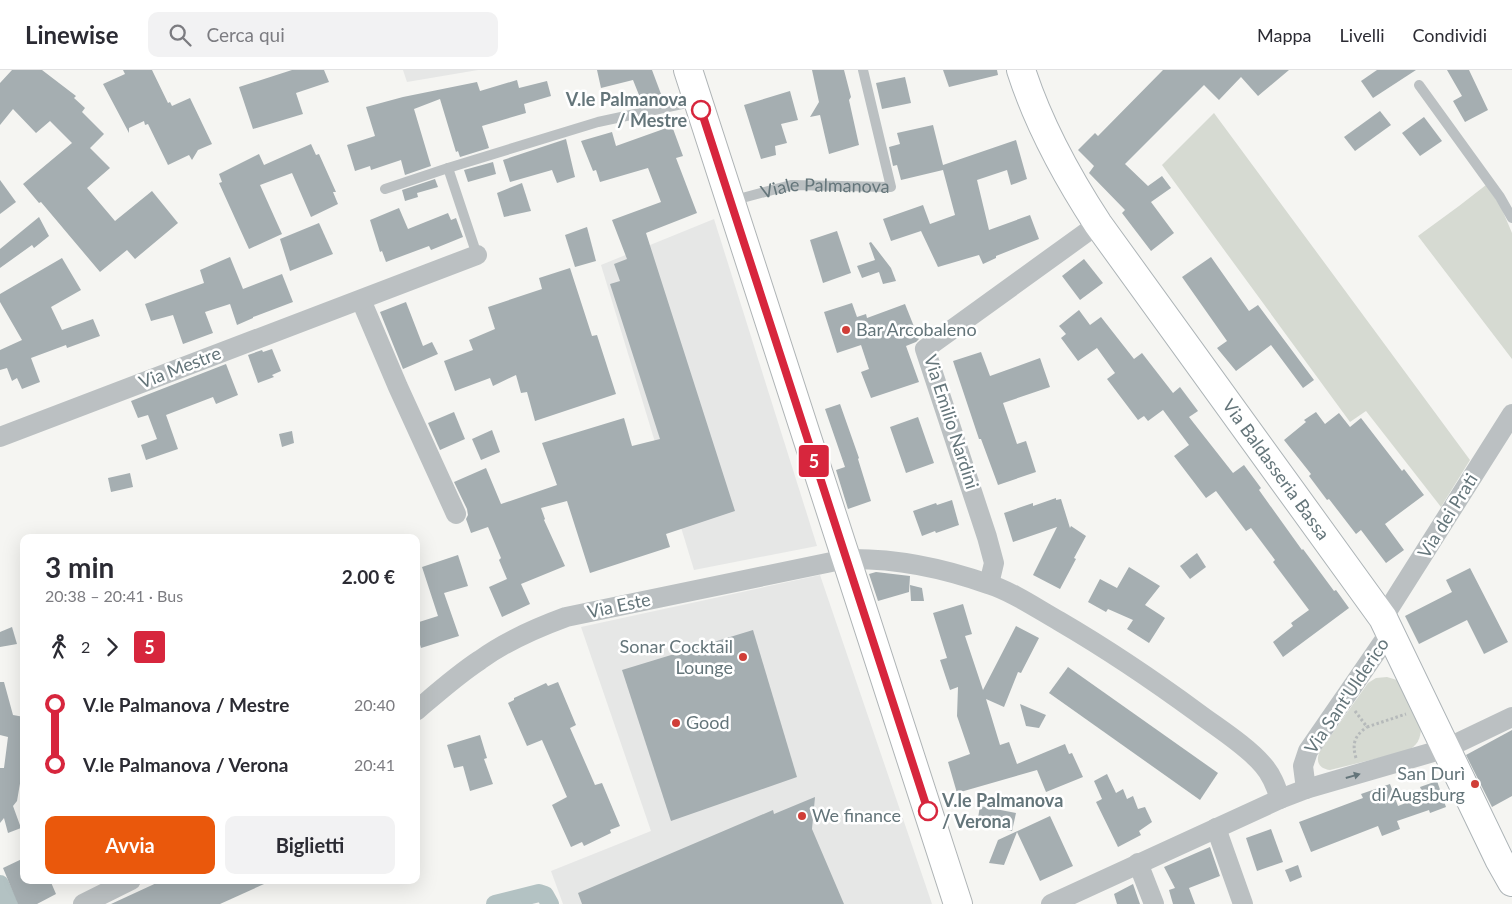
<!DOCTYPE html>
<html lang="it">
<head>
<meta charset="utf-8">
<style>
  body { margin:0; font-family:Lato,sans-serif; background:#f2f2f3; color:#2b2b33; height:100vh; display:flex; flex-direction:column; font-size:19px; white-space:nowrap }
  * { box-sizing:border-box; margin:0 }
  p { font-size:16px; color:#7c7c81 }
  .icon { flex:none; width:28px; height:28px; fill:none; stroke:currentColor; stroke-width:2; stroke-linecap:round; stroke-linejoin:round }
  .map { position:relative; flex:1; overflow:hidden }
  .details { position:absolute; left:20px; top:464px; width:400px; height:350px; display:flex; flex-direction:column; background:#fff; border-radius:10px; box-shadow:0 5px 20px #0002 }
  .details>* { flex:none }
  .badge { padding:0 10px; border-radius:4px; font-size:18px; line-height:32px }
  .map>.badge { position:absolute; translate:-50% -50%; box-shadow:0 0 0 2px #fff }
  .legs { display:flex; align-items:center; gap:8px; height:55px; padding:0 25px; font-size:16px }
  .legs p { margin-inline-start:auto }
  .overview { display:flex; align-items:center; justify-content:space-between; height:85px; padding:0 25px }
  h1 { font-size:28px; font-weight:700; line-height:38px }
  .button { display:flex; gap:10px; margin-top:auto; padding:10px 25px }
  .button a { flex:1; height:58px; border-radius:10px; background:#ea580c; color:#fff; font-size:20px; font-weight:700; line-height:58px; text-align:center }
  .button a+a { background:#f2f2f3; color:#2b2b33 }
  ul { padding:0 25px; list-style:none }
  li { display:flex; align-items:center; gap:18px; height:60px; font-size:19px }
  li i { display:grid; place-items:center; width:8px; height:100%; margin:0 6px; background:currentColor }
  li i::after { content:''; width:12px; height:12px; margin:-6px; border:4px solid; border-radius:50%; background:#fff }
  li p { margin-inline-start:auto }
  li:first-child i { background:linear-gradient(#0000 50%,currentColor 0) }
  li:last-child i { background:linear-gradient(currentColor 50%,#0000 0) }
  header { display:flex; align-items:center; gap:30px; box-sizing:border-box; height:70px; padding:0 25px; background:#fff; border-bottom:1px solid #e1e1e2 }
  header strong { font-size:24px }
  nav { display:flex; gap:28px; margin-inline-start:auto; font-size:18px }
  .search { width:350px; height:45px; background:#f2f2f3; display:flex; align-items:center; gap:12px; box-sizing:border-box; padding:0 18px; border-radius:10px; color:#7c7c81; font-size:19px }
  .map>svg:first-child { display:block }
  .built { fill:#e6e7e6 }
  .green { fill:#d6dad2 }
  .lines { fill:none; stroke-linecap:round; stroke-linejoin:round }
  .canal { stroke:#b3c2c3; stroke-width:18 }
  .building { fill:#a5aeb1 }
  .secondary-casing { stroke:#adb4b7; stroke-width:30 }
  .primary-casing { stroke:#afb4b6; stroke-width:30 }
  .path { stroke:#b5b9ba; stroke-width:3; stroke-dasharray:2.5 2.5; stroke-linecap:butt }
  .lane { stroke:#bbc0c2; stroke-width:10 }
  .street { stroke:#bbc0c2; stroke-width:20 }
  .secondary { stroke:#fff; stroke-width:28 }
  .primary { stroke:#fff; stroke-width:28 }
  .oneway { fill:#64757a }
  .line-1-casing { stroke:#fff; stroke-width:11 }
  .line-1 { stroke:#d7263d; stroke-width:8 }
  .stop-1-dot { fill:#fff; stroke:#d7263d; stroke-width:2.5 }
  .poi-dot { fill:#d03e38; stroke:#fff; stroke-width:2 }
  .labels { text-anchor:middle; stroke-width:5; stroke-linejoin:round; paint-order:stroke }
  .stop-label { font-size:18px; font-weight:bold; fill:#64757a; stroke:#fff; text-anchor:end }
  .street-label { font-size:18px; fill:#64757a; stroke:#fff }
  .poi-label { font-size:18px; fill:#64757a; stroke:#fff; text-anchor:start }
</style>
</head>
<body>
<header>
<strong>Linewise</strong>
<div class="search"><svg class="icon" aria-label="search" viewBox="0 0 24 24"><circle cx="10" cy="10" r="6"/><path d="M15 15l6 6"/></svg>Cerca qui</div>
<nav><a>Mappa</a><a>Livelli</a><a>Condividi</a></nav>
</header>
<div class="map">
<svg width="1512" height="834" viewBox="0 0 1512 834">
  <rect width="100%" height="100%" fill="#f5f5f2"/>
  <g class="built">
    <path d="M403,0h75l-71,12z"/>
    <path d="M714,149l103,327 -123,24 -93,-305z"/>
    <path d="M820,505l112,329h-369l-12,-33 100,-40 -70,-204z"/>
  </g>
  <g class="green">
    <path d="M1214,43l256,347 -29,47 -75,-96 -16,11 -188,-257z"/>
    <path d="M1486,115l15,22 11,26v126l-94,-123 41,-30z"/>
    <path d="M1387,607l10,3 3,2 21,45c0,12 -4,19 -14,24l-77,19c-11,-1 -15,-9 -10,-19l48,-68 8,-5z"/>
  </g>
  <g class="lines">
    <g class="canal">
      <path d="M0,814l9,20"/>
      <path d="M495,834l44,-11 6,2 5,9"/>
    </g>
  </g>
  <g class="building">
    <path d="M12,0h30l34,26 -2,2 11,10 -3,4 22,22 -14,14 20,20 -23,20 28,33 37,-30 26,32 -43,36 -8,-9 -27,22 -59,-70 -2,1 -16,-19 49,-41 -22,-22 -14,12 -23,-24 -13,16v-42z"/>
    <path d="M123,0h29l16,33 2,-1 2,4 18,-8 22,46 -14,6 -6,10 -3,-5 -21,10 -20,-41 -3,1 -1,-4 -15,7v5l-26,-49 22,-10z"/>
    <path d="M292,0h32l5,12 -33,11 7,21 -50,15 -14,-42z"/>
    <path d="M597,0h55l9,24 -20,6 -8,-20 -32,8z"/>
    <path d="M812,0h32l7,27 -2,3 10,45 -30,9 -9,-39 -10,2 9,-15z"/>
    <path d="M943,0h54l1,5 -49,12z"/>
    <path d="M1163,0h126l-31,26 -17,-19 -22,23 -15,-15 -79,79 23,22 14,-10 9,12 -20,14 23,31 -23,18 -29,-38 3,-3 -36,-37 5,-7 -16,-16 17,-17 3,3z"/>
    <path d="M1377,0h39l-43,28 -12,-17z"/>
    <path d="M1447,0h22l19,40 -23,12 -12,-21 9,-5z"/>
    <path d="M905,7l6,26 -29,6 -6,-26z"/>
    <path d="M517,10l2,8 28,-7 4,15 -27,8 2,9 -44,13 7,22 -29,9 -2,-6 -2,1 -16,-53 -26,10 17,57 -26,9 -4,-15 -30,10 -1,-4 -15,5 -8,-26 28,-9 -9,-29 37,-10 74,-15 3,9z"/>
    <path d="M790,21l8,29 -17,4 6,19 -12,3 1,9 -15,4 -17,-54z"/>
    <path d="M1380,41l11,14 -36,26 -11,-14z"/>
    <path d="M1424,47l18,24 -22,15 -18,-23z"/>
    <path d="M933,55l10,40 73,-25 11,39 -16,6 -4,-15 -30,10 12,50 41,-15 9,24 -43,17v2l-13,6 -4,-9 -41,12 -17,-36 -30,10 -8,-22 40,-14 7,19 25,-9 -12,-45 -42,10 -4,-15 -4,1 -4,-19 11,-3 -3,-11z"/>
    <path d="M672,56l11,30 -7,2 21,55 -51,20 89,278 -69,23 4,13 -80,26 -23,-72 -26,7 4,11 -1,1 21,46 -44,18 9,20 -28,13 -13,-30 18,-8 -8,-19 2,-2 -13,-31 -17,6 -5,-14 2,-4 -1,-6 -13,-27 32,-14 15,36 56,-19 -15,-42 82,-25 8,28 28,-7 -50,-155 10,-3 -6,-17 13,-5 -15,-39 49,-18 -13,-34 -48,14 -4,-12 -3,1 -12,-30 31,-9 4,14z"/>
    <path d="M566,69l9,38 -18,6 -5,-13 -42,12 -7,-22z"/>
    <path d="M311,74l5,11 3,-1 17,38h-3l5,12 -27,13 -19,-44 -32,12 22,49 -33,15 -30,-66 3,-1 -3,-8 40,-20 5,11z"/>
    <path d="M493,92l3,12 -28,8 -4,-12z"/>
    <path d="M435,109l3,8 -21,6 1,4 -13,4 -3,-11z"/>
    <path d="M0,110l16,22 -16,12z"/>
    <path d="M522,113l9,28 -27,6 -7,-24z"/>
    <path d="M399,138l9,21 40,-16 3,7 5,-2 7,19 -32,13 -2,-4 -43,16 -4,-11 -2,1 -10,-32z"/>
    <path d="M39,147l10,19 -15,12 -2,-3 -32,23v-19z"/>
    <path d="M319,153l14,31 -43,17 -10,-32z"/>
    <path d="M587,157l9,34 -21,6 -10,-32z"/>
    <path d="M837,161l14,42 -28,10 -13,-43z"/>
    <path d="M871,172l20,26 5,13 -13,3 -4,-12 -17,6 -5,-12 18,-6 -6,-17z"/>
    <path d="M230,187l13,32 39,-15 11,28 -40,15v1l-16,7 -7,-21 -25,8 8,21 -30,11 -10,-29 -22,6 -6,-17 59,-21 -4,-13z"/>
    <path d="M1211,187l38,54 9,-6 56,75 -11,8 -32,-43 -35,26 -19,-23 10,-7 -45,-64z"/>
    <path d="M62,188l19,32 -30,17 11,23 31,-11 7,17 -33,12 -1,-3 -35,13 9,24 -18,7 -5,-11 -5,3 -5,-13 -7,2v-20l22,-10 -22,-38v-8z"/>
    <path d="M1084,189l19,24 -23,17 -18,-24z"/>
    <path d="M570,198l22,68 5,-1 19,59 -81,27 -8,-29 -6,1 -5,-18 -23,11 -3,-8 -35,13 -11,-30 29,-11 -4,-10 26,-11 -7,-22 54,-18 -3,-11z"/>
    <path d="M406,232l17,44 9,-4 6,12 -35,15 -23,-57z"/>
    <path d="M852,233l5,14 9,-3 1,4 38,-14 14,35 -3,3 -10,4 13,36 -48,16 -10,-26 8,-3 -8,-24 -24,8 -13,-41z"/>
    <path d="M1079,240l11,15 11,-8 33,42 8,-6 31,40 7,-6 18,24 -9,6 44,56 11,-8 17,23 -2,2 43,60 1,-1 31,42 2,-1 13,18 -66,49 -10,-15 20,-16 -2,-3 18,-13 -36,-48 2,-2 -24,-32 -5,3 -30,-40 -10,7 -32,-42 15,-11 -26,-35 -15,11 -4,-5 -6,4 -31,-41 8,-6 -18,-25 -19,13 -17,-23 5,-4 -7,-8z"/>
    <path d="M272,279l9,22 -9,4 2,2 -16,6 -10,-28 14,-5 1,2z"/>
    <path d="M981,282l9,24 50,-18 10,29 -47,16 14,41 9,-3 10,31 -38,13 -17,-46h-2l-26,-78z"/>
    <path d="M226,294l12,31 -22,9 -3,-7 -47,18 12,34 -32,11 -5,-15 16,-6 -9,-24 -10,3 -7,-17z"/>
    <path d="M840,334l19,54 -1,1 13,42 -23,8 -12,-39 9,-3 -20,-58z"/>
    <path d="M454,342l11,27 -25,11 -12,-27z"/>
    <path d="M1316,342l9,12 14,-11 11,14 11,-9 41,53 2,-2 20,26 -39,29 19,26 -18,13 -25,-33 -5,4 -27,-35 -2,1 -18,-24 2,-2 -27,-34 22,-18 -2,-2z"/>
    <path d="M918,347l16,46 -28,10 -16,-46z"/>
    <path d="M492,360l8,22 -19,8 -9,-21z"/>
    <path d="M292,361l2,12 -12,4 -3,-13z"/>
    <path d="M130,403l3,14 -22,5 -3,-14z"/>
    <path d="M1056,428v2l5,-1 9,29 1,-2 15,10 -12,22 2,1 -16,30 -27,-14 24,-48 -44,15 -9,-29 29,-10v3z"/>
    <path d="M952,430l7,25 -23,8 -1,-2 -13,5 -9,-25 23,-8 1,2z"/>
    <path d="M1197,483l9,14 -16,12 -10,-13z"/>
    <path d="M458,485l10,31 -24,7 15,43 -38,12 -5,-17v-8l22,-7 -16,-49z"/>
    <path d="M1129,497l31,19 -15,19 20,13 -16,25 -22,-14 6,-9 -25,-11 -2,3 -18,-10 12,-23 17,9z"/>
    <path d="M1470,498l38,74 -24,12 -17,-34 -48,24 -14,-28 47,-24 -6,-12z"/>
    <path d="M876,502l34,4 -1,16 -31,9 -9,-27z"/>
    <path d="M910,515l12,3 2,13h-13z"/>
    <path d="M963,534l9,30 -7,2 18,54 33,-64 23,12 -18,35 -3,-1 -14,35 -18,-8 14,46 9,-3 8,22 48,-20 4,10 3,-1 11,24 -37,15 -9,-22 -80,23 -9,-31 22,-8 -13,-38 1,-29 -8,3 -10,-30 7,-2 -14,-45z"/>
    <path d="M12,557l5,17 -17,3v-15z"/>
    <path d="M753,560l44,147 -126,44 -49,-151z"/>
    <path d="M1068,597l150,106 -18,27 -151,-107z"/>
    <path d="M0,612h4l9,33 11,2v31l-4,23 2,1 -5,29 -4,5 8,22 -13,5 -4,-15 -4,5v-55h4l4,-31 -8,-2z"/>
    <path d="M558,612l18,43 -6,3 25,57 7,-2 18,43 -10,4 1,3 -27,13 -2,-4 -11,5 -19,-42 15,-8 -25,-57 -15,6 -19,-43 6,-3v-2l32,-15 2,3z"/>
    <path d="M1020,634l26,11 -7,13 -13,-2z"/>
    <path d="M1512,660v66l-20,11 -26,-52z"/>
    <path d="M480,665l7,23 -3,1 9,25 -23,7 -7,-25 -9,2 -7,-23z"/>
    <path d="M1107,704l9,19 7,-4 4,10 6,-3 5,13 7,-2 7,15 -13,9 2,4 -23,12 -22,-45 6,-3 -8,-18z"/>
    <path d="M1437,711l9,26 -16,6 -1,-3 -32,11 3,8 -18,7 -4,-10 -67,26 -12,-30 64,-24 -2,-4 29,-10 8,22 26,-10 -4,-9z"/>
    <path d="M815,727l-3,32 32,75h-262l-4,-11 195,-83 1,4z"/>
    <path d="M980,736l36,7 -4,18 -35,-7z"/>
    <path d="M1050,746l23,50 -33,15 -23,-49 -13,33 -15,-2 9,-23z"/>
    <path d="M1271,759l12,33 -26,9 -11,-33z"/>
    <path d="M1210,777l10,29 -31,12 6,16h-22l-4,-14 6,-2 -11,-21z"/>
    <path d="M24,788v22h26l6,14 -19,10h-19l-15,-36z"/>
    <path d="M1298,795l4,12 -12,5 -5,-12z"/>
    <path d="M163,810h110l-53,24h-109z"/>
    <path d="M1133,814l7,20h-23l-3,-10z"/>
  </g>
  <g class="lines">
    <defs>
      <g id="secondary">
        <path id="s2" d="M1021,0c18,56 45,105 77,154l285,394 116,241 13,23"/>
      </g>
      <path id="primary" d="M688,0l270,834"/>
    </defs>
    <use href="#secondary" class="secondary-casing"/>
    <use href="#primary" class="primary-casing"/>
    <g class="path">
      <path d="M1355,641l12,16 39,-13"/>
      <path d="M1356,688c-4,-14 -2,-22 11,-31"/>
    </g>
    <g class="lane">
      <path d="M1419,15l81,112 12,21"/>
      <path d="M448,98l29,87"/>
      <path d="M385,119l63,-21 150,-46 98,-21"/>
      <path id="s1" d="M731,131l60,-16 100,2 -28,-117"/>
    </g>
    <g class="street">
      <path d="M361,230l37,87 58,127"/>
      <path d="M0,367l477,-182"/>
      <path d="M989,514l5,-21 -7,-26 -62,-188 173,-125"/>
      <path d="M1383,548l129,-204"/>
      <path d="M416,641c21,-18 41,-36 64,-51 26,-19 56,-32 86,-43l280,-58c48,-1 97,9 142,25 25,8 48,24 71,37 48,28 94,59 139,92 20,15 49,33 65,52 9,10 13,21 17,34"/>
      <path d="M1306,719l-3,-23 5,-15 82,-119"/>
      <path d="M1216,758l27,76"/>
      <path d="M1138,793l16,41"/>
      <path d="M83,834l48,-24"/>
      <path d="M1051,834l229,-105 26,-10 141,-41 65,-31"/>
    </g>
    <use href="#secondary" class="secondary"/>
    <use href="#primary" class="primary"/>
  </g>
  <defs><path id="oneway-solid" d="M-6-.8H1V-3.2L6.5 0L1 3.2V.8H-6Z" transform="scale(1.25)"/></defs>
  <use class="oneway" href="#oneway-solid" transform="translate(1353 706) rotate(-16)"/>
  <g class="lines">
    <defs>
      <path id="line-1" d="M701,40l227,701"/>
    </defs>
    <use href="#line-1" class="line-1-casing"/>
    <use href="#line-1" class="line-1"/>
  </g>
  <g class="stop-1-dot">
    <circle cx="701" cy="40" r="9"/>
    <circle cx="928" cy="741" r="9"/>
  </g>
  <g class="poi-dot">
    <circle cx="846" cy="260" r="5"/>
    <circle cx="743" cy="587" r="5"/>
    <circle cx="676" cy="653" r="5"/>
    <circle cx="1475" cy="714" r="5"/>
    <circle cx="802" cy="746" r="5"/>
  </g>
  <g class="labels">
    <g class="stop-label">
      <text x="687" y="36">V.le Palmanova<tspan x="687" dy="21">/ Mestre</tspan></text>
      <text x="942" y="737" text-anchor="start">V.le Palmanova<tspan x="942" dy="21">/ Verona</tspan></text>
    </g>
    <g class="street-label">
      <text dy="6" stroke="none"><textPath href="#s1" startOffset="96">Viale Palmanova</textPath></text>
      <text transform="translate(180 298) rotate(-21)" y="6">Via Mestre</text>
      <text transform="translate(951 352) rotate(72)" y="6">Via Emilio Nardini</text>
      <text dy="6" stroke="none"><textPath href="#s2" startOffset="476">Via Baldasseria Bassa</textPath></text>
      <text transform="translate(1448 446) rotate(-58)" y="6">Via dei Prati</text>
      <text transform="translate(619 536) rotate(-12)" y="6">Via Este</text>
      <text transform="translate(1347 626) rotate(-56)" y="6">Via Sant'Ulderico</text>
    </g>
    <g class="poi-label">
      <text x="856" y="266">Bar Arcobaleno</text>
      <text x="733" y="583" text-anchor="end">Sonar Cocktail<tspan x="733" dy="21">Lounge</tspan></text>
      <text x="686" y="659">Good</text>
      <text x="1465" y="710" text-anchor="end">San Durì<tspan x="1465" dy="21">di Augsburg</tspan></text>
      <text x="812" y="752">We finance</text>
    </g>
  </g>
</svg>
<b class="badge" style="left:814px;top:391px;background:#d7263d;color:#fff">5</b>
<section class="details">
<div class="overview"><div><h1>3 min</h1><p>20:38 – 20:41 · Bus</p></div><b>2.00 €</b></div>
<div class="legs"><svg class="icon" aria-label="walk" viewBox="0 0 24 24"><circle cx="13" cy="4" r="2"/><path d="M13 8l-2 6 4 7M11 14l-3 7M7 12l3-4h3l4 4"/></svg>2<svg class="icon" aria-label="forward" viewBox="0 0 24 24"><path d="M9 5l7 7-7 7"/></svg><b class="badge" style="background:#d7263d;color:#fff">5</b></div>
<ul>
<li><i style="color:#d7263d"></i><b>V.le Palmanova / Mestre</b><p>20:40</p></li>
<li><i style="color:#d7263d"></i><b>V.le Palmanova / Verona</b><p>20:41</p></li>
</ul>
<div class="button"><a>Avvia</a><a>Biglietti</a></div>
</section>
</div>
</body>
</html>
